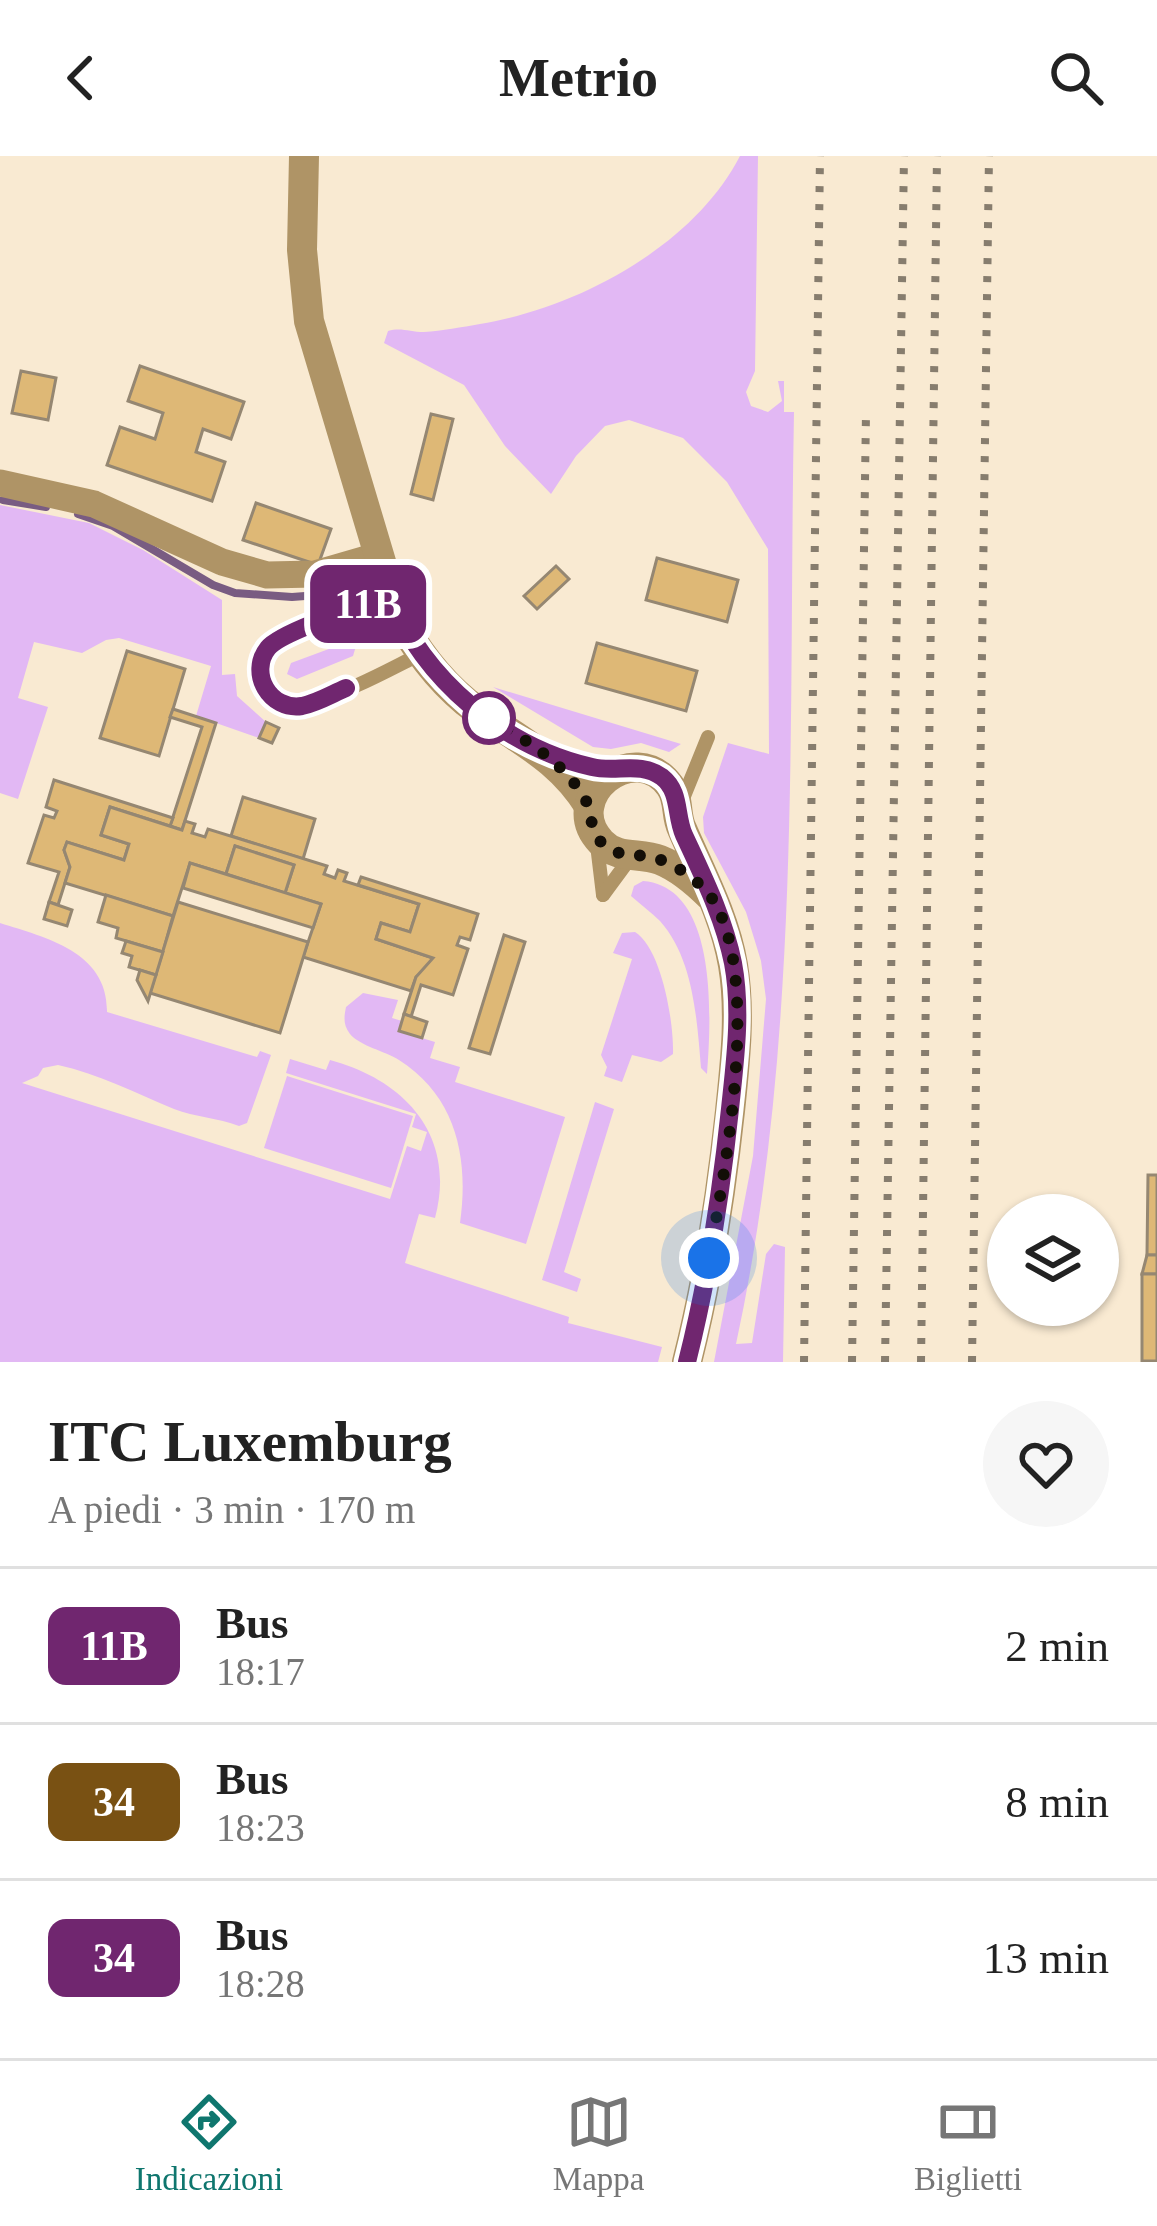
<!DOCTYPE html>
<html lang="it">
<head>
<meta charset="utf-8">
<style>
  body { margin:0; font-family:Georgia,serif; background:#f6f6f6; color:#222; height:100vh; display:flex; flex-direction:column; font-size:45px; white-space:nowrap }
  * { box-sizing:border-box; margin:0 }
  p { font-size:39px; color:#767676 }
  .icon { flex:none; width:66px; height:66px; fill:none; stroke:currentColor; stroke-width:2; stroke-linecap:round; stroke-linejoin:round }
  .map { position:relative; height:1206px; overflow:hidden }
  .side { display:flex; flex-direction:column; background:#fff; flex:1 }
  .side>* { flex:none }
  .badge { padding:0 24px; border-radius:18px; font-size:42px; line-height:78px }
  .fabs { position:absolute; left:987px; top:1038px; display:grid; gap:24px }
  .fabs a { display:grid; place-items:center; width:132px; height:132px; border-radius:50%; background:#fff; box-shadow:0 3px 9px #0004; font-size:60px }
  .you { position:absolute; width:60px; height:60px; margin:-30px; border:9px solid #fff; border-radius:50%; background:#1a73e8; box-shadow:0 0 0 18px #1a73e833 }
  .map>.badge { position:absolute; translate:-50% -50%; box-shadow:0 0 0 6px #fff }
  .round { display:grid; place-items:center; flex:none; width:126px; height:126px; border-radius:63px; background:#f6f6f6 }
  .head { display:flex; align-items:center; justify-content:space-between; height:204px; padding:0 48px }
  h1 { font-size:57px; font-weight:800; line-height:90px }
  ul { padding:0; list-style:none }
  li { display:flex; align-items:center; gap:36px; height:156px; padding:0 48px; border-top:3px solid #e0e0e0 }
  li div { flex:1 }
  li b { display:block; font-size:45px }
  li em { font-style:normal }
  li .badge { min-width:132px; font-weight:700; text-align:center }
  header { display:flex; justify-content:space-between; align-items:center; height:156px; padding:0 48px; background:#fff; font-size:54px; font-weight:800 }
  .menu { display:flex; justify-content:space-around; align-items:center; height:168px; border-top:3px solid #e0e0e0; background:#fff; font-size:33px; color:#767676 }
  .menu a { display:grid; justify-items:center; gap:6px }
  .menu .on { color:#0f766e }
  .map>svg:first-child { display:block }
  .green { fill:#e2b8f4 }
  .lines { fill:none; stroke-linecap:round; stroke-linejoin:round }
  .stream { stroke:#795c82; stroke-width:8 }
  .building { fill:#deb876; stroke:#958772; stroke-width:3 }
  .service { stroke:#af9466; stroke-width:14 }
  .minor { stroke:#af9466; stroke-width:27 }
  .tertiary { stroke:#af9466; stroke-width:30 }
  .rail { stroke:#877d6e; stroke-width:8; stroke-dasharray:6 12; stroke-linecap:butt }
  .line-casing { stroke:#fff; stroke-width:27 }
  .line { stroke:#70266f; stroke-width:18 }
  .walk { stroke:#130e07; stroke-width:12; stroke-dasharray:0 21.6 }
  .stop-dot { fill:#fff; stroke:#70266f; stroke-width:6 }
</style>
</head>
<body>
<header><svg class="icon" aria-label="back" viewBox="0 0 24 24"><path d="M15 5l-7 7 7 7"/></svg>Metrio<svg class="icon" aria-label="search" viewBox="0 0 24 24"><circle cx="10" cy="10" r="6"/><path d="M15 15l6 6"/></svg></header>
<div class="map">
<svg width="1157" height="1206" viewBox="0 0 1157 1206">
  <rect width="100%" height="100%" fill="#f9ead2"/>
  <g class="green">
    <path d="M740,0h18l-3,215 -9,21 5,14 17,6 14,-11 -4,-20h6v31h10c-6,311 8,627 -58,932l16,-1 14,-89 8,-10 11,3 -2,115h-69l39,-206 13,-157 -5,-38 -15,-49 -42,-79 -1,-16 25,-74 41,11 -1,-205 -41,-67 -44,-44 -54,-18 -24,6 -29,30 -25,38 -46,-48 -41,-61 -80,-42 4,-12c13,-4 22,1 36,1 18,-1 38,-5 56,-8 97,-16 213,-77 260,-168z"/>
    <path d="M0,349l89,18 54,27 79,50v75l13,-1 2,22 29,26 -7,16 -63,-22 15,-50 -92,-28 -13,2 -24,13 -48,-11 -16,56 30,9 -30,92 -18,-6z"/>
    <path d="M345,487l11,3 -3,10 -56,23 -10,-5 4,-11z"/>
    <path d="M493,531l188,57 -12,8 -28,-9 -30,6 -18,-2z"/>
    <path d="M643,725c76,6 68,139 64,193l-6,-6c-4,-47 -7,-109 -41,-147 -9,-9 -20,-17 -29,-25l3,-10z"/>
    <path d="M0,767c47,15 108,29 107,89l150,45 3,-6 11,4 -24,68 -8,3c-21,-8 -44,-9 -65,-17 -38,-16 -75,-35 -116,-44l-15,3 -5,8 -16,7 368,116 17,-53 14,5 6,-19 -15,-5 4,-13 -130,-41 4,-14 36,11 4,-10c75,20 127,76 105,158l-16,-4 -14,49 164,54 -1,6 94,24 -4,15h-658z"/>
    <path d="M635,776c27,17 39,91 38,122l-12,8 -29,-7 -10,27 -18,-6 3,-9 -6,-12 31,-96 -19,-6 9,-20z"/>
    <path d="M363,837l35,7 -6,18 10,3 -3,10 36,11 -5,16 30,9 -5,15 110,35 -39,127 -66,-21c9,-64 -3,-126 -61,-163 -14,-9 -39,-14 -49,-26 -7,-9 -6,-17 -4,-27z"/>
    <path d="M287,920l126,40 -22,72 -127,-40z"/>
    <path d="M595,946l19,7 -50,163 17,7 -4,13 -35,-12z"/>
  </g>
  <g class="lines">
    <g class="stream">
      <path d="M3,344l43,7"/>
      <path d="M78,358l35,12 100,59 22,8 57,4 53,-4"/>
    </g>
  </g>
  <g class="building">
    <path d="M140,210l104,36 -13,37 -28,-10 -7,23 29,10 -13,39 -105,-36 13,-38 35,12 8,-26 -35,-12z"/>
    <path d="M21,215l35,7 -8,42 -36,-7z"/>
    <path d="M431,258l22,5 -20,81 -22,-6z"/>
    <path d="M256,347l75,26 -13,36 -75,-25z"/>
    <path d="M657,402l81,22 -11,42 -81,-22z"/>
    <path d="M556,410l13,13 -32,30 -13,-13z"/>
    <path d="M597,487l100,28 -11,40 -100,-28z"/>
    <path d="M127,495l58,18 -26,87 -59,-18z"/>
    <path d="M173,553l43,14 -34,107 -12,-4 32,-99 -32,-10z"/>
    <path d="M266,566l13,6 -7,15 -13,-5z"/>
    <path d="M54,624l119,38 -3,8 -60,-19 -9,28 28,9 -5,16 -57,-18 -3,8 6,17 -12,38 -9,-3 10,-30 -31,-9 16,-48 10,3 3,-7 -11,-4z"/>
    <path d="M243,641l72,22 -12,40 -72,-23z"/>
    <path d="M110,651l72,23 3,-9 10,3 -3,9 13,4 3,-8 119,37 -3,8 11,4 3,-8 9,3 -3,8 75,23 -9,28 -29,-9 -5,16 57,19 -1,5 -16,14 -5,14 -108,-34 18,-53 -36,-11 9,-28 -59,-19 -9,28 -36,-11 -17,53 -108,-33 5,-16 -6,-17 3,-8 57,18 5,-16 -28,-9z"/>
    <path d="M235,690l59,19 -9,28 -59,-19z"/>
    <path d="M190,707l131,41 -8,24 -130,-40z"/>
    <path d="M361,721l117,37 -8,26 -10,-3 -3,8 11,4 -15,46 -32,-10 -10,32 -7,-3 12,-37 17,-19 -57,-19 5,-16 29,9 9,-28 -61,-19z"/>
    <path d="M106,739l67,21 -10,36 -47,-14 2,-10 -20,-6z"/>
    <path d="M49,746l23,8 -5,16 -23,-7z"/>
    <path d="M178,746l130,40 -28,91 -130,-40z"/>
    <path d="M504,779l21,7 -35,112 -21,-6z"/>
    <path d="M126,785l37,11 -7,23 -27,-8 3,-11 -10,-3z"/>
    <path d="M140,814l16,5 -8,26 -11,-21z"/>
    <path d="M404,858l23,8 -5,16 -23,-7z"/>
    <path d="M1148,1019h9v80h-10z"/>
    <path d="M1147,1099h10v19h-15z"/>
    <rect x="1142" y="1118" width="15" height="87"/>
  </g>
  <g class="lines">
    <g class="service">
      <path d="M389,440l-114,45 -14,21c-6,89 124,8 160,-8"/>
      <path d="M682,645l26,-64"/>
      <path d="M597,689l6,50"/>
      <path d="M603,739l28,-38"/>
    </g>
    <path class="minor" d="M0,327l94,21 128,58 45,13 48,-1 62,-18"/>
    <g class="tertiary">
      <path d="M304,0l-2,94 7,71 87,291c18,35 40,65 70,90 46,36 91,52 123,104"/>
      <path d="M687,1206c21,-83 34,-167 43,-251 5,-48 11,-98 3,-146 -8,-48 -32,-92 -51,-136 -7,-14 -2,-29 -12,-43 -36,-50 -111,12 -69,56 17,18 38,10 59,18 20,8 37,23 51,37"/>
    </g>
    <g class="rail">
      <path d="M804,1206l16,-1206"/>
      <path d="M852,1206l14,-949"/>
      <path d="M885,1206l19,-1206"/>
      <path d="M921,1206l16,-1206"/>
      <path d="M972,1206l17,-1206"/>
    </g>
  </g>
  <g class="lines">
    <defs>
      <path id="line" d="M346,532c-14,6 -29,15 -44,18 -32,5 -54,-33 -34,-58 14,-17 97,-43 122,-52 34,84 114,151 202,171 24,6 48,-6 70,10 19,15 13,38 22,58 19,41 40,83 49,128 9,48 2,98 -3,146 -9,85 -22,170 -43,253"/>
    </defs>
    <use href="#line" class="line-casing"/>
    <use href="#line" class="line"/>
    <path class="walk" d="M489,562c35,21 75,44 96,81 8,14 4,30 15,42 16,17 31,12 51,16 20,4 48,23 60,40 52,75 14,275 -2,361"/>
  </g>
  <circle class="stop-dot" cx="489" cy="562" r="24"/>
</svg>
<div class="fabs">
<a><svg class="icon" aria-label="layers" viewBox="0 0 24 24"><path d="M12 4l9 5-9 5-9-5zM3 14l9 5 9-5"/></svg></a>
</div>
<div class="you" style="left:709px;top:1102px"></div>
<b class="badge" style="left:368px;top:448px;background:#70266f;color:#fff">11B</b>
</div>
<section class="side">
<div class="head"><div><h1>ITC Luxemburg</h1><p>A piedi · 3 min · 170 m</p></div><a class="round"><svg class="icon" aria-label="heart" viewBox="0 0 24 24"><path d="M12 20l-8-8c-3-5 5-10 8-4 3-6 11-1 8 4z"/></svg></a></div>
<ul>
<li><span class="badge" style="background:#70266f;color:#fff">11B</span><div><b>Bus</b><p>18:17</p></div><em>2 min</em></li>
<li><span class="badge" style="background:#795113;color:#fff">34</span><div><b>Bus</b><p>18:23</p></div><em>8 min</em></li>
<li><span class="badge" style="background:#70266f;color:#fff">34</span><div><b>Bus</b><p>18:28</p></div><em>13 min</em></li>
</ul>
</section>
<nav class="menu">
<a class="on"><svg class="icon" aria-label="directions" viewBox="0 0 24 24"><path d="M12 3l9 9-9 9-9-9zM9 14v-3h6M13 9l2 2-2 2"/></svg>Indicazioni</a>
<a><svg class="icon" aria-label="map" viewBox="0 0 24 24"><path d="M3 6l6-2 6 2 6-2v14l-6 2-6-2-6 2zM9 4v14M15 6v14"/></svg>Mappa</a>
<a><svg class="icon" aria-label="tickets" viewBox="0 0 24 24"><path d="M3 7h18v10H3zM15 7v10"/></svg>Biglietti</a>
</nav>
</body>
</html>
